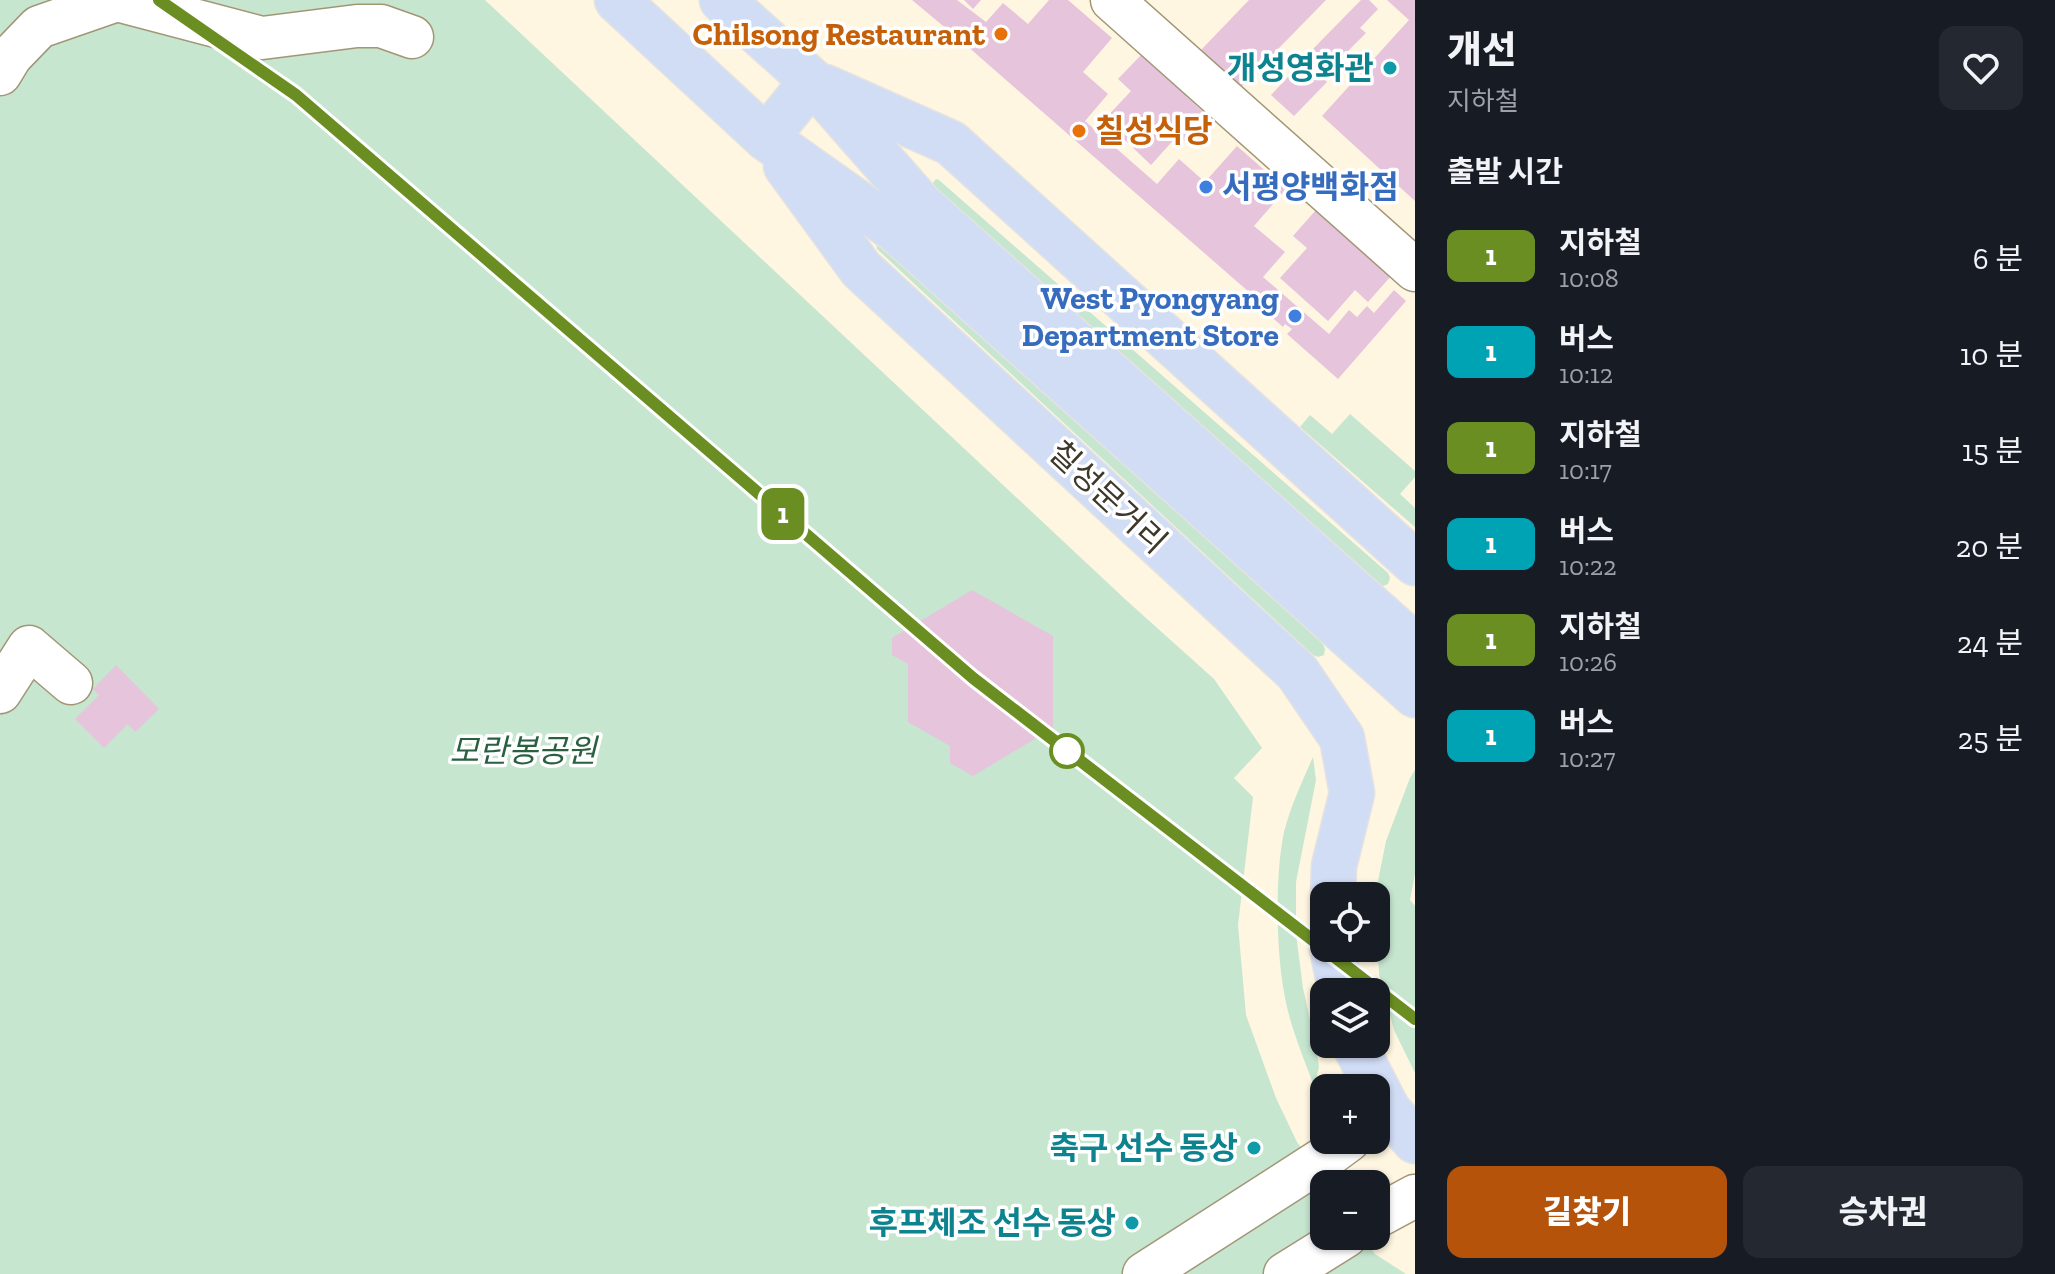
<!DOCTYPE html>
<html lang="ko">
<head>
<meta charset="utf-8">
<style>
  body { margin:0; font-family:"Zilla Slab","Noto Sans KR",serif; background:#242831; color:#f1f3f6; height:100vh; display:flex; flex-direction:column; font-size:30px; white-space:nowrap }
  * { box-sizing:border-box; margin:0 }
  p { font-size:26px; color:#9ea1a6 }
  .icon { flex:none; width:44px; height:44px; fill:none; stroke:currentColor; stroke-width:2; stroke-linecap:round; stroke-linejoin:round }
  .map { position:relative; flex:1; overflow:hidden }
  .sheet { display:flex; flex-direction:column; background:#171b24; width:640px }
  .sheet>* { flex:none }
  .badge { padding:0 16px; border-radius:12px; font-size:28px; line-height:52px }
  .buttons { position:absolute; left:1310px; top:882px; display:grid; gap:16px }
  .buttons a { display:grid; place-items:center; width:80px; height:80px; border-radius:16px; background:#171b24; box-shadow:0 2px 6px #0004; font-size:40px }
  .map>.badge { position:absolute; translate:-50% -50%; box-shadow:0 0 0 4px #fff }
  h2 { padding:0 32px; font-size:30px; line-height:72px }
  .round { display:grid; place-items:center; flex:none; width:84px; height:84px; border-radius:16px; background:#242831 }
  .summary { display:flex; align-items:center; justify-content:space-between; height:136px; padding:0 32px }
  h1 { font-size:38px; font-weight:800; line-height:60px }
  .button { display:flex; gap:16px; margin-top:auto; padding:16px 32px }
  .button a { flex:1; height:92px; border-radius:16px; background:#b45309; color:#fff; font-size:32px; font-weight:800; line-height:92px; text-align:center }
  .button a+a { background:#242831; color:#f1f3f6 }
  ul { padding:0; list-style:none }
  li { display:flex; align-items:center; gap:24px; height:96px; padding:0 32px }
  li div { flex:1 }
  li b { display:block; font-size:30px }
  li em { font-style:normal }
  li .badge { min-width:88px; font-weight:700; text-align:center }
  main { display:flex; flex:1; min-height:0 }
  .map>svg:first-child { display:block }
  .green { fill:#c6e6d0 }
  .building { fill:#e5c4dc }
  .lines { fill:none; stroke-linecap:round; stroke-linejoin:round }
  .minor-casing { stroke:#a39676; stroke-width:45 }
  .major-casing { stroke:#e4e3e1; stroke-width:47 }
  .minor { stroke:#fff; stroke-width:42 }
  .major { stroke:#d1dcf5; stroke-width:44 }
  .line-casing { stroke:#fff; stroke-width:18 }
  .line { stroke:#6b8e23; stroke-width:12 }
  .food-dot { fill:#e8710a; stroke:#fff; stroke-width:3 }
  .culture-dot { fill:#0f9aa8; stroke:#fff; stroke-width:3 }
  .shop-dot { fill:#3f7fe0; stroke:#fff; stroke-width:3 }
  .stop-dot { fill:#fff; stroke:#6b8e23; stroke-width:4 }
  .labels { text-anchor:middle; stroke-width:7; stroke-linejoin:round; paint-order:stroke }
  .food-label { font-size:32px; font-weight:bold; fill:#c56008; stroke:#fff; text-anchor:end }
  .culture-label { font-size:32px; font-weight:bold; fill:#0d838f; stroke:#fff; text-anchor:end }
  .shop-label { font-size:32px; font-weight:bold; fill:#366cbe; stroke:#fff; text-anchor:start }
  .street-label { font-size:32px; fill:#3d382a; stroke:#fff }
  .park-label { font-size:32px; font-style:italic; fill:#296040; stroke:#fff }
</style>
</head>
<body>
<main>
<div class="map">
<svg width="1415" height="1274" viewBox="0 0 1415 1274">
  <rect width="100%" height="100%" fill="#fef6e1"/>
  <g class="green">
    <path d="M0,0h485l641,600 88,79 48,69 -28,30 19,19 -15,128 8,90 30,83 21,44 30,42h-3v52h38l13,18 31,20h-1406z"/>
    <path d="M936,179l3,1 449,393 2,5 -2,6 -5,2 -5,-1 -444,-398 -2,-3z"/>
    <path d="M883,242l440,402 2,5 -1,6 -6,2 -5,-2 -436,-406 -1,-6z"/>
    <path d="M1350,414l65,57v6l-15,17 15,14v19l-115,-100 10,-12 22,19z"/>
    <path d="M1313,757l3,23 -20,102v52l7,54 12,54 4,25 -5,19c-11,-30 -25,-62 -30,-94 -8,-43 -9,-118 0,-160 7,-27 18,-50 29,-75z"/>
    <path d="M1415,770v104l-5,26 5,6v167l-21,-43 -15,-56 -4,-78 11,-55 24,-63z"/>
  </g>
  <g class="building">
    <path d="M912,0h45l29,22 17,-19 25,21 21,-24h19l44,38 -29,34 25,22 -23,27 72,63 22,-25 26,23 32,-36 49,43 -32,37 31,26 -22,25 66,57 20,-24 8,7 10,-11 7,7 20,-23 12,11 -68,78 -51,-45 5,-5 -7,-5 -2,3 -29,-25 3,-3 -291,-254z"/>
    <path d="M964,0h17l-8,9z"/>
    <path d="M1249,0h77l-86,88 -39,-38z"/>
    <path d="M1361,0h8l9,9 -18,19 6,5 -35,35 -19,-18z"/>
    <path d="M1387,0h28v201l-93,-85 87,-96z"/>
    <path d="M1142,54l46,40 -2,2 28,26 -23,25 -13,-12 -27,30 -47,-45 27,-29 -13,-12z"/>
    <path d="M1304,60l23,22 -33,34 -23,-21z"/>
    <path d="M1316,210l75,66 -23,26 -13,-12 -27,31 -48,-43 27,-30 -14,-12z"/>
    <path d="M972,590l81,46v92l-80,48 -23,-13v-17l-42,-24v-58l-16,-9v-17z"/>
    <path d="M116,665l43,44 -24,23 -7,-8 -24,24 -29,-29 24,-24 -6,-6z"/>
  </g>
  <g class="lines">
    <defs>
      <g id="minor">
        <path d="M1112,0l303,270"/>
        <path d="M0,74l11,-18 28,-29 78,-27 145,38 95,-12h24l31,11"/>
        <path d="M0,692l29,-45 42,36"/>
        <path d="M1376,1217l39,-21"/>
        <path d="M1144,1274l182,-117 23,-17"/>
        <path d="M1285,1274l61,-38"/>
      </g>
      <g id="major">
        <path d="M617,0l149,138 131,93 518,464"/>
        <path d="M722,0l90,81 109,124 494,441"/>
        <path d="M825,87l126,56 464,420"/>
        <path d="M766,138l46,-57"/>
        <path d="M786,166l75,103 436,403 45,66 10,55 -18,73 -1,30"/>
        <path d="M1332,948l9,44"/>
        <path d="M1354,1044l34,66 27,31"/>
      </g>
    </defs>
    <use href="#minor" class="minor-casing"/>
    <use href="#major" class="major-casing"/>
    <use href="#minor" class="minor"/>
    <use href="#major" class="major"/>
  </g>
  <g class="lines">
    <defs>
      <path id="line" d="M159,0l137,95 677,583 442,341"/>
    </defs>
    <use href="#line" class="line-casing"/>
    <use href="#line" class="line"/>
  </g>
  <g class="food-dot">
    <circle cx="1001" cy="34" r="8"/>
    <circle cx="1079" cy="131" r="8"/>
  </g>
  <g class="culture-dot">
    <circle cx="1390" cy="68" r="8"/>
    <circle cx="1254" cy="1148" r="8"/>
    <circle cx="1132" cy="1223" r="8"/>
  </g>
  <g class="shop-dot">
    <circle cx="1206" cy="187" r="8"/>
    <circle cx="1295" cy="316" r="8"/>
  </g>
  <circle class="stop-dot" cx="1067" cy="751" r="16"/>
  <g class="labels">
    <g class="food-label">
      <text x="985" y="45">Chilsong Restaurant</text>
      <text x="1095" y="142" text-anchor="start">칠성식당</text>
    </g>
    <g class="culture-label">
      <text x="1374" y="79">개성영화관</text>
      <text x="1238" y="1159">축구 선수 동상</text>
      <text x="1116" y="1234">후프체조 선수 동상</text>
    </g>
    <g class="shop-label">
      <text x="1222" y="198">서평양백화점</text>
      <text x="1279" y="309" text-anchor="end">West Pyongyang<tspan x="1279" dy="37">Department Store</tspan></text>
    </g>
    <g class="street-label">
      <text transform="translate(1108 497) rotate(43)" y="11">칠성문거리</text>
    </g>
    <g class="park-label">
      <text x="523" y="762">모란봉공원</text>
    </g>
  </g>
</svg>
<div class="buttons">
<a><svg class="icon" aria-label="locate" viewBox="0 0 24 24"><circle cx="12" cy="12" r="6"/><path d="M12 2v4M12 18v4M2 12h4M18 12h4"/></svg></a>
<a><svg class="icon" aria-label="layers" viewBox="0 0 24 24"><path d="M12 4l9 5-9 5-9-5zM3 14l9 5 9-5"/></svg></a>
<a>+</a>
<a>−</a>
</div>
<b class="badge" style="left:783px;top:514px;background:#6b8e23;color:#fff">1</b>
</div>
<section class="sheet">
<div class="summary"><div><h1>개선</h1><p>지하철</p></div><a class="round"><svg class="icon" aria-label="heart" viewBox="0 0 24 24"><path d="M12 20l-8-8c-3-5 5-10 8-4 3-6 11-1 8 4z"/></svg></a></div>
<h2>출발 시간</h2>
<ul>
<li><span class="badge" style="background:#6b8e23;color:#fff">1</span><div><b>지하철</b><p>10:08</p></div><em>6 분</em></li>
<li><span class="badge" style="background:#00a3b4;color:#fff">1</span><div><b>버스</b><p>10:12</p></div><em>10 분</em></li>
<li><span class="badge" style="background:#6b8e23;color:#fff">1</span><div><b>지하철</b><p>10:17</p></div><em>15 분</em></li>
<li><span class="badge" style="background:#00a3b4;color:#fff">1</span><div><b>버스</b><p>10:22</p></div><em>20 분</em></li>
<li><span class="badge" style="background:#6b8e23;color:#fff">1</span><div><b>지하철</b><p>10:26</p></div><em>24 분</em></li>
<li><span class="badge" style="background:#00a3b4;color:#fff">1</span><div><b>버스</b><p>10:27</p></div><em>25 분</em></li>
</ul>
<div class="button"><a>길찾기</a><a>승차권</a></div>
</section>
</main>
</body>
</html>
